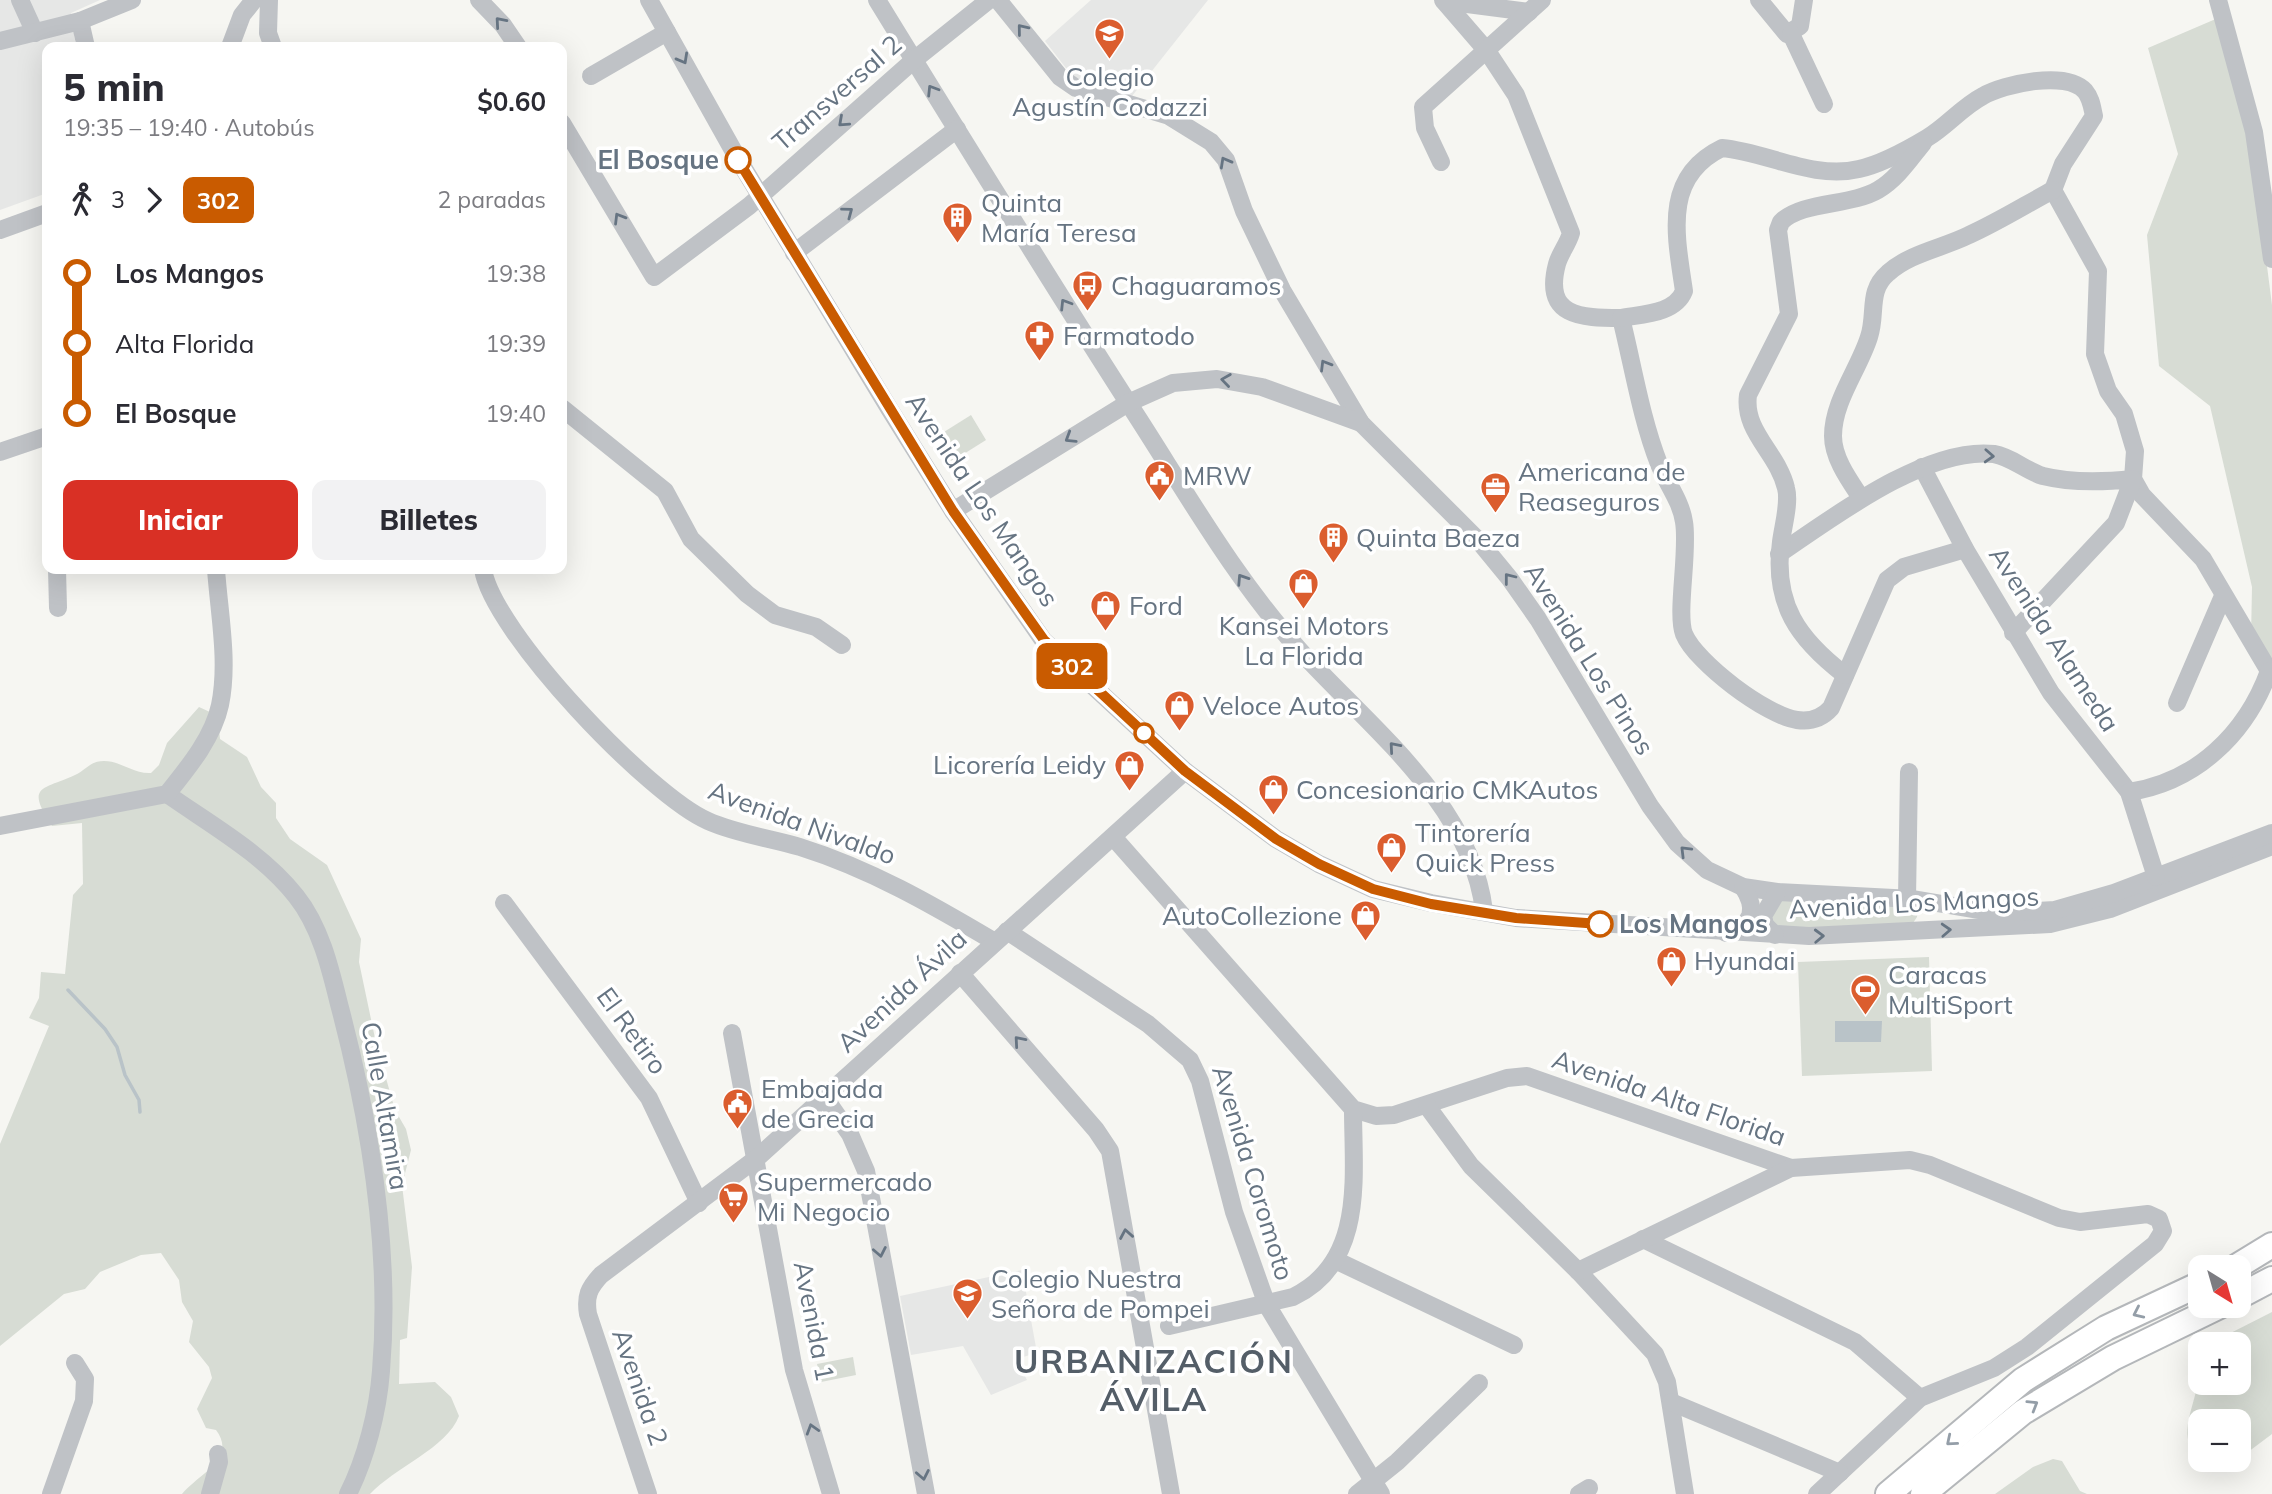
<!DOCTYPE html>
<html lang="es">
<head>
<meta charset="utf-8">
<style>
  body { margin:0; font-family:Mulish,sans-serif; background:#f2f2f3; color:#2b2b33; height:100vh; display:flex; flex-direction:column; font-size:26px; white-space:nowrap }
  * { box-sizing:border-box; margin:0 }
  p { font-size:23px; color:#7c7c81 }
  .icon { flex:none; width:38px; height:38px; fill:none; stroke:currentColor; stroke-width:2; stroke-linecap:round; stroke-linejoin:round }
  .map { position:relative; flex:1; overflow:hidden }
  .details { position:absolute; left:42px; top:42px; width:525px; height:532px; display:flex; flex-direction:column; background:#fff; border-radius:14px; box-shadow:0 7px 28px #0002 }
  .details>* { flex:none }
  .badge { padding:0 14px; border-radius:10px; font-size:24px; line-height:46px }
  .needle { width:46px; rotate:143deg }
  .buttons { position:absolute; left:2188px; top:1255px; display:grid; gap:14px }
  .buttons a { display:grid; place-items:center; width:63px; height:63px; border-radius:14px; background:#fff; box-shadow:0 7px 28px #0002; font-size:35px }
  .map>.badge { position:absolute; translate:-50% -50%; box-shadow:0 0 0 4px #fff }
  .legs { display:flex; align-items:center; gap:10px; height:77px; padding:0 21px; font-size:23px }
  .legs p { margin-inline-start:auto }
  .overview { display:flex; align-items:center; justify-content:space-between; height:119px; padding:0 21px }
  h1 { font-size:38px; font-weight:800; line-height:52px }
  .primary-button { display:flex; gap:14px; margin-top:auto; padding:14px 21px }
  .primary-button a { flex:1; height:80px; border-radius:14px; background:#d93025; color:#fff; font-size:28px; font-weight:800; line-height:80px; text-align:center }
  .primary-button a+a { background:#f2f2f3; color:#2b2b33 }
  ul { padding:0 21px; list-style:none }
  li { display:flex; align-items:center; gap:24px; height:70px; font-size:26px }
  li i { display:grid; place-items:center; width:10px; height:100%; margin:0 9px; background:currentColor }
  li i::after { content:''; width:18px; height:18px; margin:-9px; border:5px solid; border-radius:50%; background:#fff }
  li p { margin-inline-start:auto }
  li:first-child i { background:linear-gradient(#0000 50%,currentColor 0) }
  li:last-child i { background:linear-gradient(currentColor 50%,#0000 0) }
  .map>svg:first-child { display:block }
  .built { fill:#e6e7e6 }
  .green { fill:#d7dcd4; fill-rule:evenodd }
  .water { fill:#b9c3c8 }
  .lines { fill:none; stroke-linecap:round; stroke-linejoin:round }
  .stream { stroke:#b9c3c8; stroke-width:3.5 }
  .highway-casing { stroke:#b4b7ba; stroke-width:28 }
  .minor { stroke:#bfc2c6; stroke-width:18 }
  .highway { stroke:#fff; stroke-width:24 }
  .oneway { stroke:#667482 }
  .oneway2 { stroke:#949ea8 }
  .line-1-casing { stroke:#fff; stroke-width:16 }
  .line-1 { stroke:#c95b00; stroke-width:10 }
  .stop-1-dot { fill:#fff; stroke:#c95b00; stroke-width:3.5 }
  .labels { text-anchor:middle; stroke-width:7; stroke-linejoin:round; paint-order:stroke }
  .poi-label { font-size:26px; fill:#667482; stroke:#fff; text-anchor:start }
  .street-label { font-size:26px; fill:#667482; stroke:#fff }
  .stop-label { font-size:26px; font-weight:bold; fill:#667482; stroke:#fff; text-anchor:end }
  .district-label { font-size:33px; font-weight:bold; letter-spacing:2px; fill:#545e68; stroke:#fff }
</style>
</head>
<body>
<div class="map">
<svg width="2272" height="1494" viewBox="0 0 2272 1494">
  <rect width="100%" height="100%" fill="#f6f6f2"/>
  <g class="built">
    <path d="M0,0h100l-29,13 5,34h-29v146l-47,17z"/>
    <path d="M1091,0h117l-76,96 -56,-15 -31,-40z"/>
    <path d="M1022,1270l15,83 -21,6 11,21 -36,15 -28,-49 -52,9 -11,-59z"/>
  </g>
  <g class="green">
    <path d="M2218,18l32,116 22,171v356l-21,-24 1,-50 -42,-181 -51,-40 -12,-131 31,-81 -30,-106z"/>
    <path d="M971,415l15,25 -35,22 -15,-25z"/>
    <path d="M199,707l24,11 -4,11 1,10 27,18 14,30 15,16v15l14,21 37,26 34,74 -2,23 17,81 19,67 11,19 5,21 -9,35 10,82 -5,71 -7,2 -1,44 36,-2 16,15 8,19c-12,32 -65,52 -89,78h-188c15,-19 56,-35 34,-64l-10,-2 -9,-19 15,-31 -3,-11 -20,-25 4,-21 -11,-19 -3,-22 -18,-27 -20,2 -41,17 -15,17 -21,5 -64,52v-202l49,-118 -20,-8 10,-20 2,-26 24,2 8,-79 10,-11 -1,-61 -30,3c-28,-42 -8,-36 23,-51 11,-5 15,-14 29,-14 17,0 29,13 47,12l8,-8 8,-22z"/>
    <path d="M1783,897l132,9 3,4 -1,7 -8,12 -130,4 -6,-7 -3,-17z"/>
    <path d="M1929,957l3,114 -130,5 -4,-114z"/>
    <path d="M2272,1312v122l-40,30 -24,1c-34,-21 -17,-49 -11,-78 4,-15 -5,-20 3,-37v32h38v-38h-29zM2200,1421h38v39h-38z"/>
    <path d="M853,1357l3,18 -35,7 -4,-18z"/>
    <path d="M2053,1459l9,2 18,30 7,3h-92l38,-27z"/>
  </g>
  <path class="water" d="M1835,1021h47l-1,21h-46z"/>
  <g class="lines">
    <path class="stream" d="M68,990l37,39 12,18 8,28 14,25 1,12"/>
    <defs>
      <g id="highway">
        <path d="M2236,1267l36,-22"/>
        <path d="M2238,1297l34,-18"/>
        <path d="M1888,1494l135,-114 83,-52 94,-44"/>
        <path d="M1923,1494l100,-82 90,-54 107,-52"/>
      </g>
    </defs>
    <use href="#highway" class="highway-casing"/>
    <g class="minor">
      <path d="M20,0l15,33"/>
      <path d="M269,0l-1,33 5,14"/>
      <path d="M479,0l24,25 15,22"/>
      <path d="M649,0l89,159 152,251 63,101 90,129 142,131 91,68 43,25 54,25 58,14 85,15 293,18 241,-12 60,-15 162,-63"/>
      <path d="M877,0c86,140 172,280 261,418 52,81 100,165 165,236 68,74 169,152 181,257"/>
      <path d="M998,0l62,77 16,11 93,28 42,26 15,18 18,51 38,79 79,133 117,117 32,39 28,40 112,187 27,37 30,27 36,17 34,5 136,7 77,13h29l36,-2 59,-17 158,-60"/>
      <path d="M1443,0l44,51 29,44 55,138c-3,11 -11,20 -14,31 -14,53 24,54 64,54 12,48 20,100 38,146 8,20 22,37 25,58 5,29 -8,91 0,112 12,29 83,82 113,86 13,2 25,-2 34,-12l56,-128 17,-13 61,-18"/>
      <path d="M1759,0l28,34 13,-8 4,-26"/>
      <path d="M2218,0l36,132 18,127"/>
      <path d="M1444,1l85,11"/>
      <path d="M80,21l6,26"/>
      <path d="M1791,34l33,70"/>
      <path d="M0,41l80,-20 52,-21"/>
      <path d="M230,47l12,-32 12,-15"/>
      <path d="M591,76l76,-44"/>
      <path d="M562,123l92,154 95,-71 165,-146 75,-60"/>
      <path d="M1441,162l-16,-34 -2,-21 119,-107"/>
      <path d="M2053,190l45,81 -3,83 13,37 16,23 11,37 -2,28 9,16 61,64 66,112"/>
      <path d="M0,230l47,-17"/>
      <path d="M794,253l163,-124"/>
      <path d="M1621,318c21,-4 54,-4 63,-27 -8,-55 -22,-114 38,-143 45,4 91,32 137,21 23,-5 48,-19 68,-31 20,-12 35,-31 56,-42 21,-12 83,-26 102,-5 6,7 7,16 9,25l-31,48 -10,26"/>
      <path d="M562,408l103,83 26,48 56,55 28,21 41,12 26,18"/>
      <path d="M0,452l47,-16"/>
      <path d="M1922,467l43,82 86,144 78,99 27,85"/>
      <path d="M1861,498c-12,-18 -28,-40 -28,-62 0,-35 26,-67 36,-99 8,-24 -2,-46 19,-64 22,-20 55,-25 81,-38 29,-13 56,-30 84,-45"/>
      <path d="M953,511l175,-108 45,-20 44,-4 45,8 99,36"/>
      <path d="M1779,554c53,-36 148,-108 215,-100 18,3 32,17 49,22 28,7 61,6 90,3l-17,44 -103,110"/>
      <path d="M57,569l1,39"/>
      <path d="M483,569c9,62 167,227 225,252 29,13 62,17 92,26 70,22 131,57 195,95"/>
      <path d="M1845,675c-47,-36 -72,-71 -64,-133 2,-16 9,-39 5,-54 -8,-35 -43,-56 -38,-93l41,-81 -11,-84 3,-8c21,-21 70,-16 97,-32 19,-11 32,-31 45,-47"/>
      <path d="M2177,703l46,-107"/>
      <path d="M2129,792c67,-10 117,-58 140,-121"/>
      <path d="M167,794c44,31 95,59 129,102 24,30 34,71 43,108 31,117 52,246 42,367 -3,40 -15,87 -33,123"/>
      <path d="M0,826l167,-32c20,-25 46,-56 53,-89 9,-43 -1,-92 -4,-136"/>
      <path d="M1114,838l239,271 23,7 18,-1 113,-37 20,-2 264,92"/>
      <path d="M1907,899l2,-127"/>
      <path d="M504,903l145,195 50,105"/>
      <path d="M1007,931l141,93 42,36 10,21 34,131 33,93 114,189"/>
      <path d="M1726,933c28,-8 31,-24 17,-46"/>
      <path d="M1775,935l-10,-10 -2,-9 14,-24"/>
      <path d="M960,973l136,157 14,21 61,343"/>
      <path d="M732,1033l62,337 37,124"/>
      <path d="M825,1098l25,36 16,37 60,323"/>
      <path d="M1427,1106l44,60 107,105 77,83 12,28 18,112"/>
      <path d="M1643,1239l212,103 65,56"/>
      <path d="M1335,1260l179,85"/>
      <path d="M1578,1271l213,-103 119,-8 20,5 129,53 21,4 68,-8 11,5 4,12 -8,13 -128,103 -33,21 -74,30 -103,96"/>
      <path d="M1169,1326l124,-29c73,-35 60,-121 60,-188"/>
      <path d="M1671,1402l169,71"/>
      <path d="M51,1494l33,-93 1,-22 -10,-16"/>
      <path d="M210,1494l9,-32 -1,-8"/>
      <path d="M648,1494l-60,-180c-3,-18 1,-26 13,-39l156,-117 428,-387"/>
      <path d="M1357,1494l40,-32 82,-79"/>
      <path d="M1579,1494l10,-6"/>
    </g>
    <use href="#highway" class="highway"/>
  </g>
  <defs><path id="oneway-chevron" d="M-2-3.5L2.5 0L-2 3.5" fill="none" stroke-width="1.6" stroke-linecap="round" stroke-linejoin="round" transform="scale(1.75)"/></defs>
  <g class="oneway">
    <use href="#oneway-chevron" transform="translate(500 22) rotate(-131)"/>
    <use href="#oneway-chevron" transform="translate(1022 29) rotate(-129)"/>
    <use href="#oneway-chevron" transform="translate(683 59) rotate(61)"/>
    <use href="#oneway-chevron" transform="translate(932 90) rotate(-122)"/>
    <use href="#oneway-chevron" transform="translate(843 122) rotate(138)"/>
    <use href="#oneway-chevron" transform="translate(1225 162) rotate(-119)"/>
    <use href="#oneway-chevron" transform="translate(848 212) rotate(-37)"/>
    <use href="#oneway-chevron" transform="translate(619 218) rotate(-121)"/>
    <use href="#oneway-chevron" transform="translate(1065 304) rotate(-122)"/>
    <use href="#oneway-chevron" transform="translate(1325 365) rotate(-121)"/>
    <use href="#oneway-chevron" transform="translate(1226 380) rotate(-172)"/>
    <use href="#oneway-chevron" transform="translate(1070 438) rotate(148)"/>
    <use href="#oneway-chevron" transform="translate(1989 456) rotate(3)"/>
    <use href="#oneway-chevron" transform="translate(1509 578) rotate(-128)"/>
    <use href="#oneway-chevron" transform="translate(1242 579) rotate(-123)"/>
    <use href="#oneway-chevron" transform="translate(1394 747) rotate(-131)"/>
    <use href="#oneway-chevron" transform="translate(1685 851) rotate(-135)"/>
    <use href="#oneway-chevron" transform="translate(1946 930) rotate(-3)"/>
    <use href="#oneway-chevron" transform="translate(1819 936) rotate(-2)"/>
    <use href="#oneway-chevron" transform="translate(1019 1041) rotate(-131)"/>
    <use href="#oneway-chevron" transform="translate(1126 1234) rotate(-100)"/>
    <use href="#oneway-chevron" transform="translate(880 1252) rotate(79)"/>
    <use href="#oneway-chevron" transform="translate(812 1429) rotate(-107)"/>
    <use href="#oneway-chevron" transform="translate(923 1475) rotate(79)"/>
  </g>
  <g class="oneway2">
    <use href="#oneway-chevron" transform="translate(2138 1313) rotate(155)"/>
    <use href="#oneway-chevron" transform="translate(2033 1405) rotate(-31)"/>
    <use href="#oneway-chevron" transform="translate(1951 1441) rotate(140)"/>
  </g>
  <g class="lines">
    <defs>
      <path id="line-1" d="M738,160l215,351 91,129 141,131 91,68 43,25 54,25 58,15 85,14 84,6"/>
    </defs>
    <use href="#line-1" class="line-1-casing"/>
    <use href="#line-1" class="line-1"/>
  </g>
  <defs>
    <symbol id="school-pin" viewBox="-11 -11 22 30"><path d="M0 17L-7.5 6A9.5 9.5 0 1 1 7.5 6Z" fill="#db5d2e" stroke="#fff"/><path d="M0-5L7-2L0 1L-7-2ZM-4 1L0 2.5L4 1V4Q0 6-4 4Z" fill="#fff"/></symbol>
    <symbol id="building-pin" viewBox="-11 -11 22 30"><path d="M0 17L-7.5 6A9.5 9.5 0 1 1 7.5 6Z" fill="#db5d2e" stroke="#fff"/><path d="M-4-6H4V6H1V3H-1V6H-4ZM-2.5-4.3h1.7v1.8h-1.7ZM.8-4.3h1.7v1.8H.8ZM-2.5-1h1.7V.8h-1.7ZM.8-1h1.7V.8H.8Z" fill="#fff"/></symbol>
    <symbol id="bus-pin" viewBox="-11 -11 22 30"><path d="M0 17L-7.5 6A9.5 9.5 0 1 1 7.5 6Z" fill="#db5d2e" stroke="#fff"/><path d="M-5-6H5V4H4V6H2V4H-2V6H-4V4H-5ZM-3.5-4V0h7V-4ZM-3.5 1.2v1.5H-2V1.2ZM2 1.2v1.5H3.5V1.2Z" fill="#fff"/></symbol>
    <symbol id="pharmacy-pin" viewBox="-11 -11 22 30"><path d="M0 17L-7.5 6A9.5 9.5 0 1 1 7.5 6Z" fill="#db5d2e" stroke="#fff"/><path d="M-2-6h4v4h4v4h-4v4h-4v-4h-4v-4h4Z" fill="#fff"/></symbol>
    <symbol id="civic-pin" viewBox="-11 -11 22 30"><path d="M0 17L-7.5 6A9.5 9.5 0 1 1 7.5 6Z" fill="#db5d2e" stroke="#fff"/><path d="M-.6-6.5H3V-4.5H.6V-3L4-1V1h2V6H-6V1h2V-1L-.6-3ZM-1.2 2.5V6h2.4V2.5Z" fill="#fff"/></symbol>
    <symbol id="office-pin" viewBox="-11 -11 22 30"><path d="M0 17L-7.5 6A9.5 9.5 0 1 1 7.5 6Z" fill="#db5d2e" stroke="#fff"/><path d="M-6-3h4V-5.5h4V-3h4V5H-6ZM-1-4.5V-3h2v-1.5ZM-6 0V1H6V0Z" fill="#fff"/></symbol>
    <symbol id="shop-pin" viewBox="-11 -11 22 30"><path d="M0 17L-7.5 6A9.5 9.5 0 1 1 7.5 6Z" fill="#db5d2e" stroke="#fff"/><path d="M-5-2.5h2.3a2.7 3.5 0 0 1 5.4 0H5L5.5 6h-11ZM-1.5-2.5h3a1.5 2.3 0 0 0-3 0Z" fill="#fff"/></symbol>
    <symbol id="stadium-pin" viewBox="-11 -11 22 30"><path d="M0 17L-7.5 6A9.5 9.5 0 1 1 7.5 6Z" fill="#db5d2e" stroke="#fff"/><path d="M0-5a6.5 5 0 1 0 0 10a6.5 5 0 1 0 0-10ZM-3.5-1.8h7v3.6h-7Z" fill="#fff"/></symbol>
    <symbol id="supermarket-pin" viewBox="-11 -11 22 30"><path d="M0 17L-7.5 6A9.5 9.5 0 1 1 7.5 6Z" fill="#db5d2e" stroke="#fff"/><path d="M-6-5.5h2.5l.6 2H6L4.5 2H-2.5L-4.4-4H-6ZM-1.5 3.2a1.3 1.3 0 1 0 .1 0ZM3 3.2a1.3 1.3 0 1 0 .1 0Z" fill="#fff"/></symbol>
  </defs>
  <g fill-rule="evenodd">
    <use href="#school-pin" x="1092" y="16" width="35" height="47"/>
    <use href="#building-pin" x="940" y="200" width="35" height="47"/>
    <use href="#bus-pin" x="1070" y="268" width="35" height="47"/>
    <use href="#pharmacy-pin" x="1022" y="318" width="35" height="47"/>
    <use href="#civic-pin" x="1142" y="458" width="35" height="47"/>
    <use href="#office-pin" x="1478" y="470" width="35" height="47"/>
    <use href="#building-pin" x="1316" y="520" width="35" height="47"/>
    <use href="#shop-pin" x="1286" y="566" width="35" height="47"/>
    <use href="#shop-pin" x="1088" y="588" width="35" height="47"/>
    <use href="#shop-pin" x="1162" y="688" width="35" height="47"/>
    <use href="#shop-pin" x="1112" y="748" width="35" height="47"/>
    <use href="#shop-pin" x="1256" y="772" width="35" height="47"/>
    <use href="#shop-pin" x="1374" y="830" width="35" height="47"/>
    <use href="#shop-pin" x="1348" y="898" width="35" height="47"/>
    <use href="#shop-pin" x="1654" y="944" width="35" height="47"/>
    <use href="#stadium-pin" x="1848" y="972" width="35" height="47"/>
    <use href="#civic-pin" x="720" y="1086" width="35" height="47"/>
    <use href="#supermarket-pin" x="716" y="1180" width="35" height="47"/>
    <use href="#school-pin" x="950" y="1276" width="35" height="47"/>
  </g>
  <g class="stop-1-dot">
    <circle cx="738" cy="160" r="12"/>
    <circle cx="1144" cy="733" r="9"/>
    <circle cx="1600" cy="924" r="12"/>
  </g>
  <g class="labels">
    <g class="poi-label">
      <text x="1110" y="86" text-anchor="middle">Colegio<tspan x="1110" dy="30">Agustín Codazzi</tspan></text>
      <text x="981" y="212">Quinta<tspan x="981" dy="30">María Teresa</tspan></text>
      <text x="1111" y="295">Chaguaramos</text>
      <text x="1063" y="345">Farmatodo</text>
      <text x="1518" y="481">Americana de<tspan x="1518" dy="30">Reaseguros</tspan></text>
      <text x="1183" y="485">MRW</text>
      <text x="1356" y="547">Quinta Baeza</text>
      <text x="1129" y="615">Ford</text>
      <text x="1304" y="635" text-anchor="middle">Kansei Motors<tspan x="1304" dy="30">La Florida</tspan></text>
      <text x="1203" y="715">Veloce Autos</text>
      <text x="1106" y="774" text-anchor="end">Licorería Leidy</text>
      <text x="1296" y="799">Concesionario CMKAutos</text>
      <text x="1415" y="842">Tintorería<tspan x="1415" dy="30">Quick Press</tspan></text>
      <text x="1342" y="925" text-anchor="end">AutoCollezione</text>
      <text x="1694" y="970">Hyundai</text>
      <text x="1888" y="984">Caracas<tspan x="1888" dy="30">MultiSport</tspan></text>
      <text x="761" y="1098">Embajada<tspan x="761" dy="30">de Grecia</tspan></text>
      <text x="757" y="1191">Supermercado<tspan x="757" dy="30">Mi Negocio</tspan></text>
      <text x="991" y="1288">Colegio Nuestra<tspan x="991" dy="30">Señora de Pompei</tspan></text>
    </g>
    <g class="street-label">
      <text transform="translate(837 93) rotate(-41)" y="9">Transversal 2</text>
      <text transform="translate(982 500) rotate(56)" y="9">Avenida Los Mangos</text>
      <text transform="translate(2054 639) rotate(57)" y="9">Avenida Alameda</text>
      <text transform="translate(1589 659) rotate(58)" y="9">Avenida Los Pinos</text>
      <text transform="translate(802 823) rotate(20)" y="9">Avenida Nivaldo</text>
      <text transform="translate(1914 903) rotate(-3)" y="9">Avenida Los Mangos</text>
      <text transform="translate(902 991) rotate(-43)" y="9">Avenida Ávila</text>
      <text transform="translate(632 1031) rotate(54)" y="9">El Retiro</text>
      <text transform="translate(1669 1098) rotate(19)" y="9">Avenida Alta Florida</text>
      <text transform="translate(385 1106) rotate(80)" y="9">Calle Altamira</text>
      <text transform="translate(1253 1173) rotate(73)" y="9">Avenida Coromoto</text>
      <text transform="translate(814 1321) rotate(79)" y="9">Avenida 1</text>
      <text transform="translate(640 1387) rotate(71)" y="9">Avenida 2</text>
    </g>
    <g class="stop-label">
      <text x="719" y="169">El Bosque</text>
      <text x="1619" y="933" text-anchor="start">Los Mangos</text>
    </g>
    <g class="district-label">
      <text x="1154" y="1373">URBANIZACIÓN<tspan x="1154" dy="38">ÁVILA</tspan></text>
    </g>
  </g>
</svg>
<div class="buttons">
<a><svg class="needle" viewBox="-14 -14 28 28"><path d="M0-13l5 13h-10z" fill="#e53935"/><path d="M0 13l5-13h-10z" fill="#7c7c81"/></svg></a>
<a>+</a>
<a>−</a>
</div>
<b class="badge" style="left:1072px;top:666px;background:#c95b00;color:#fff">302</b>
<section class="details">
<div class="overview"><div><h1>5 min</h1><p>19:35 – 19:40 · Autobús</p></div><b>$0.60</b></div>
<div class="legs"><svg class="icon" aria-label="walk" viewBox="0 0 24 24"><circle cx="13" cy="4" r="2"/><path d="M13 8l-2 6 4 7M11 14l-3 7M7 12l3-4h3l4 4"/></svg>3<svg class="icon" aria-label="forward" viewBox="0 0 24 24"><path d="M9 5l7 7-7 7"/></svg><b class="badge" style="background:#c95b00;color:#fff">302</b><p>2 paradas</p></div>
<ul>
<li><i style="color:#c95b00"></i><b>Los Mangos</b><p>19:38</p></li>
<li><i style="color:#c95b00"></i><span>Alta Florida</span><p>19:39</p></li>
<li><i style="color:#c95b00"></i><b>El Bosque</b><p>19:40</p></li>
</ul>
<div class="primary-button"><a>Iniciar</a><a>Billetes</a></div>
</section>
</div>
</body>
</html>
